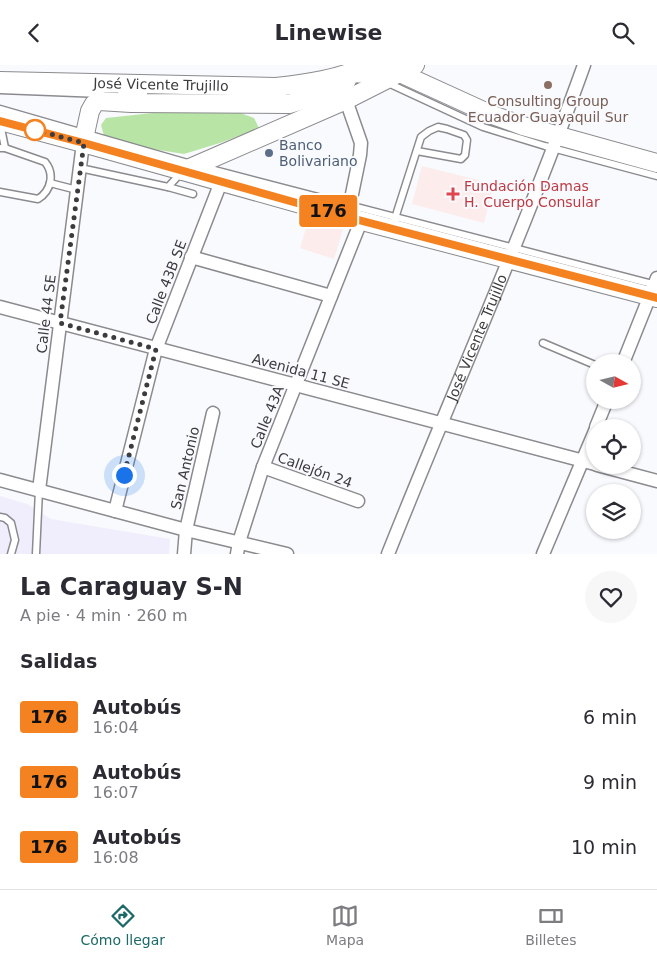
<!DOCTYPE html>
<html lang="es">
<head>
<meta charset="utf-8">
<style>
  body { margin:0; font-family:"DejaVu Sans",sans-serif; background:#f7f7f7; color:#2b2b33; height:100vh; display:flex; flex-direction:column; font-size:19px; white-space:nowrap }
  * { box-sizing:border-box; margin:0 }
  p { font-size:16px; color:#7c7c81 }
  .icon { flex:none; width:28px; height:28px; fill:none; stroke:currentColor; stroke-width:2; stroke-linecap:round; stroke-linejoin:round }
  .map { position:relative; height:489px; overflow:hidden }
  .side { display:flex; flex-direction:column; background:#fff; flex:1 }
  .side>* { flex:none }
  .badge { padding:0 10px; border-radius:4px; font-size:18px; line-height:32px }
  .needle { width:32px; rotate:98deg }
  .fabs { position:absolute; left:586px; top:289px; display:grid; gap:10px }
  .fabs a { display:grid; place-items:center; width:55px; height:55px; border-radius:50%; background:#fff; box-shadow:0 1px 4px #0004; font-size:25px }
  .you { position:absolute; width:25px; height:25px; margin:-12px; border:4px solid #fff; border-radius:50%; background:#1a73e8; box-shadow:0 0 0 8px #1a73e833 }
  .map>.badge { position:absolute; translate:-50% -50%; box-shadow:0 0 0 2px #fff }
  h2 { padding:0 20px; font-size:19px; line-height:45px }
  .round { display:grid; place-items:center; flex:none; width:52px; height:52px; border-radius:26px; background:#f7f7f7 }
  .head { display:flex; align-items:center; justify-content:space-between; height:85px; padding:0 20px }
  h1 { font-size:24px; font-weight:600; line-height:38px }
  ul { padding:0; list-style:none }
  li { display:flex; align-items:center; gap:15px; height:65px; padding:0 20px }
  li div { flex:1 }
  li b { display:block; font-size:19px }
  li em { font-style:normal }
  li .badge { min-width:55px; font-weight:700; text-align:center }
  header { display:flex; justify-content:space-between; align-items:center; height:65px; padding:0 20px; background:#fff; font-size:22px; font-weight:600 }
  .menu { display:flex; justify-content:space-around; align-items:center; height:70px; border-top:1px solid #e1e1e2; background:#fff; font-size:14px; color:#7c7c81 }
  .menu a { display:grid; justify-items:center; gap:2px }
  .menu .current { color:#1b6968 }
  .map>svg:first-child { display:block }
  .commercial { fill:#f0eefc }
  .medical { fill:#fcecec }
  .green { fill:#b8e5a6 }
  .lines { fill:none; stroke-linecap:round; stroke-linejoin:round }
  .service-casing { stroke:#8b8b8f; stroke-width:9 }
  .minor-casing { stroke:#8b8b8f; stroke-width:15 }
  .secondary-casing { stroke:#8b8b8f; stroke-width:20 }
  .service { stroke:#fff; stroke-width:6 }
  .minor { stroke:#fff; stroke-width:12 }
  .secondary { stroke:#fff; stroke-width:18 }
  .line-casing { stroke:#fff; stroke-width:11 }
  .line { stroke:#f58220; stroke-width:8 }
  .walk { stroke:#3c3c3e; stroke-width:5; stroke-dasharray:0 9 }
  .education-dot { fill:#8d6e63; stroke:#f9fafe; stroke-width:2 }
  .stop-dot { fill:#fff; stroke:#f58220; stroke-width:2.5 }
  .service-dot { fill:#5c6f8a; stroke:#f9fafe; stroke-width:2 }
  .health-dot { fill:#e0444e; stroke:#f9fafe; stroke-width:2 }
  .labels { text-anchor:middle; stroke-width:4; stroke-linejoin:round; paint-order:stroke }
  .street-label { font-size:14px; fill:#3c3c3e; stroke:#f9fafe }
  .education-label { font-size:14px; fill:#785e54; stroke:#f9fafe }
  .service-label { font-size:14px; fill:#4e5e75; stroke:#f9fafe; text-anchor:start }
  .health-label { font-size:14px; fill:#be3a42; stroke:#f9fafe; text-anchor:start }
</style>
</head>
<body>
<header><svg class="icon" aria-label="back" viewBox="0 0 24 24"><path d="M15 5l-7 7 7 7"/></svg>Linewise<svg class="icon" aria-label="search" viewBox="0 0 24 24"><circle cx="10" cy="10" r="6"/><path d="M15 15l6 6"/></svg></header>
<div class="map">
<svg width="657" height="489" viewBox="0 0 657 489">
  <rect width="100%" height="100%" fill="#f9fafe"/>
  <path class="commercial" d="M0,431l27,8 24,15 119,20 -1,15h-169z"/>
  <g class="medical">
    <path d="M422,101l72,18 -10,39 -72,-19z"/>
    <path d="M310,150l34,11 -10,33 -34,-11z"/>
  </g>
  <path class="green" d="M235,46l19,7 5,10 -39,15 -36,11 -32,-5 -48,-13 -3,-11 5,-7 47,-5z"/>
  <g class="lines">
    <defs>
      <g id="service">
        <path d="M348,14l25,1"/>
        <path d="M388,18l95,44 62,19 112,30"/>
        <path d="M0,25l101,4"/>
        <path d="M121,29h23"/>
        <path d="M0,44l191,55"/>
        <path d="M0,58l5,25"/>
        <path d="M0,83h5l40,14c10,12 6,29 -7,37l-38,-7"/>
        <path d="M203,102l453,118"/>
        <path d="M80,103l88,19 13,-14"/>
        <path d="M50,118l27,7"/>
        <path d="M168,122l25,7"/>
        <path d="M395,155l2,-8 24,-75 8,-6 9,-4 9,2 17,6 3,5 -2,15 -4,4 -44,-8"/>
        <path d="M543,278l52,22"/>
        <path d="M0,452l5,1 6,5 4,17 -4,14"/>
        <path d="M36,489l3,-64"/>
      </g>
      <g id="minor">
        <path d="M346,35l15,43 -1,12 -8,39"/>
        <path d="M191,192l140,39"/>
        <path d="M0,242l595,157"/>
        <path d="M623,298l34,-85"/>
        <path d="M596,362l11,-27"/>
        <path d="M597,400l60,16"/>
        <path d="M263,402l95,34"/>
        <path d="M0,415l186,50 101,24"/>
        <path d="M39,425l44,-347"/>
        <path d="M115,446l41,-162 65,-167"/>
        <path d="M184,489l2,-24 27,-117"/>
        <path d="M237,489l2,-12 24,-75 98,-246"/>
        <path id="s1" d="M388,489c65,-163 137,-324 196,-489"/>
        <path d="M543,489l52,-123"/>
      </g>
      <g id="secondary">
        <path d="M360,3l40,5 90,41 33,12 134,37"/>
        <path id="s2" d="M0,16l276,6c27,-3 67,-8 90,-22"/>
        <path d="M0,56l83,22 264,74 310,81"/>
        <path d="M83,78l7,-32 4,-7 5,-3 32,2 158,1 31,-9 27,-15"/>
        <path d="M183,106l163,-71 69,-35"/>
      </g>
    </defs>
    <use href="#service" class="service-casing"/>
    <use href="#minor" class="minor-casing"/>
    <use href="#secondary" class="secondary-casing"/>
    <use href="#service" class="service"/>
    <use href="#minor" class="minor"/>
    <use href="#secondary" class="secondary"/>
  </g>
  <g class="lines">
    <defs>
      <path id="line" d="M0,56l84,22 263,74 310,81"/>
    </defs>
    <use href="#line" class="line-casing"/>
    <use href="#line" class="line"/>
    <path class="walk" d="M35,65l49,13 -24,180 96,26 -32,126"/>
  </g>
  <circle class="education-dot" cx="548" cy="20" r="5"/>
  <circle class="stop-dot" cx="35" cy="65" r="10"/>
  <circle class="service-dot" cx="269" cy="88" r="5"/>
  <path class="health-dot" d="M450.5 121.5h5v5h5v5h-5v5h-5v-5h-5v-5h5z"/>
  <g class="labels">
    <g class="street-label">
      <text dy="5" stroke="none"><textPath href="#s2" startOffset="161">José Vicente Trujillo</textPath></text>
      <text transform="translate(166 217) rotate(-69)" y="5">Calle 43B SE</text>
      <text transform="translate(46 249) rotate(-83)" y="5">Calle 44 SE</text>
      <text dy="5" stroke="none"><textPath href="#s1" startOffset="234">José Vicente Trujillo</textPath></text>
      <text transform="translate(301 306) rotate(15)" y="5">Avenida 11 SE</text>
      <text transform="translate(267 352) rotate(-68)" y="5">Calle 43A</text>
      <text transform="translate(185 403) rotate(-77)" y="5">San Antonio</text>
      <text transform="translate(315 405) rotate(20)" y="5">Callejón 24</text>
    </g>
    <g class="education-label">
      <text x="548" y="41">Consulting Group<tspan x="548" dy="16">Ecuador Guayaquil Sur</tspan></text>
    </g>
    <g class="service-label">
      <text x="279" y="85">Banco<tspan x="279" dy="16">Bolivariano</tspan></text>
    </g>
    <g class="health-label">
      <text x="464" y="126">Fundación Damas<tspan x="464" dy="16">H. Cuerpo Consular</tspan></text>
    </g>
  </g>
</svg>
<div class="fabs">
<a><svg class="needle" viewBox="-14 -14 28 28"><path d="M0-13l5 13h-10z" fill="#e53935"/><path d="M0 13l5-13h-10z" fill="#7c7c81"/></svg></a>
<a><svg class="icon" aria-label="locate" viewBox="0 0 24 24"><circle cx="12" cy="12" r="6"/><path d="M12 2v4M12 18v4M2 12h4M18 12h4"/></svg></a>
<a><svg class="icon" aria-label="layers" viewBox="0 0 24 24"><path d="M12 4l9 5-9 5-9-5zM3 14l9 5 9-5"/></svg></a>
</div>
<div class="you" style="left:124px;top:410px"></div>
<b class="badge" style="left:328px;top:146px;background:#f58220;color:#111">176</b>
</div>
<section class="side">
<div class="head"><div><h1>La Caraguay S-N</h1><p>A pie · 4 min · 260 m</p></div><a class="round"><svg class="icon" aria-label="heart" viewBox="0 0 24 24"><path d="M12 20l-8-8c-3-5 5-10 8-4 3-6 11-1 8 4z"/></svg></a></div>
<h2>Salidas</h2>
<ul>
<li><span class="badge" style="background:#f58220;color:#111">176</span><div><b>Autobús</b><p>16:04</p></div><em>6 min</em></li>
<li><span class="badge" style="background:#f58220;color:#111">176</span><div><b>Autobús</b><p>16:07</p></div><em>9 min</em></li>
<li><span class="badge" style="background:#f58220;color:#111">176</span><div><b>Autobús</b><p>16:08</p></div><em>10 min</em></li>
</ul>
</section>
<nav class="menu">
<a class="current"><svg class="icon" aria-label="directions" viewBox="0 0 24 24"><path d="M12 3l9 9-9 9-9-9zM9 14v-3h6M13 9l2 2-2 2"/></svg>Cómo llegar</a>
<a><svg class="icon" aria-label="map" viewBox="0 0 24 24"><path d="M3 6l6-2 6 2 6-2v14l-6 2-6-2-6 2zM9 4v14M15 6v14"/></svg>Mapa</a>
<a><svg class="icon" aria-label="tickets" viewBox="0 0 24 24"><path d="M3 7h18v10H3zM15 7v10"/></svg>Billetes</a>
</nav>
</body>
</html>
